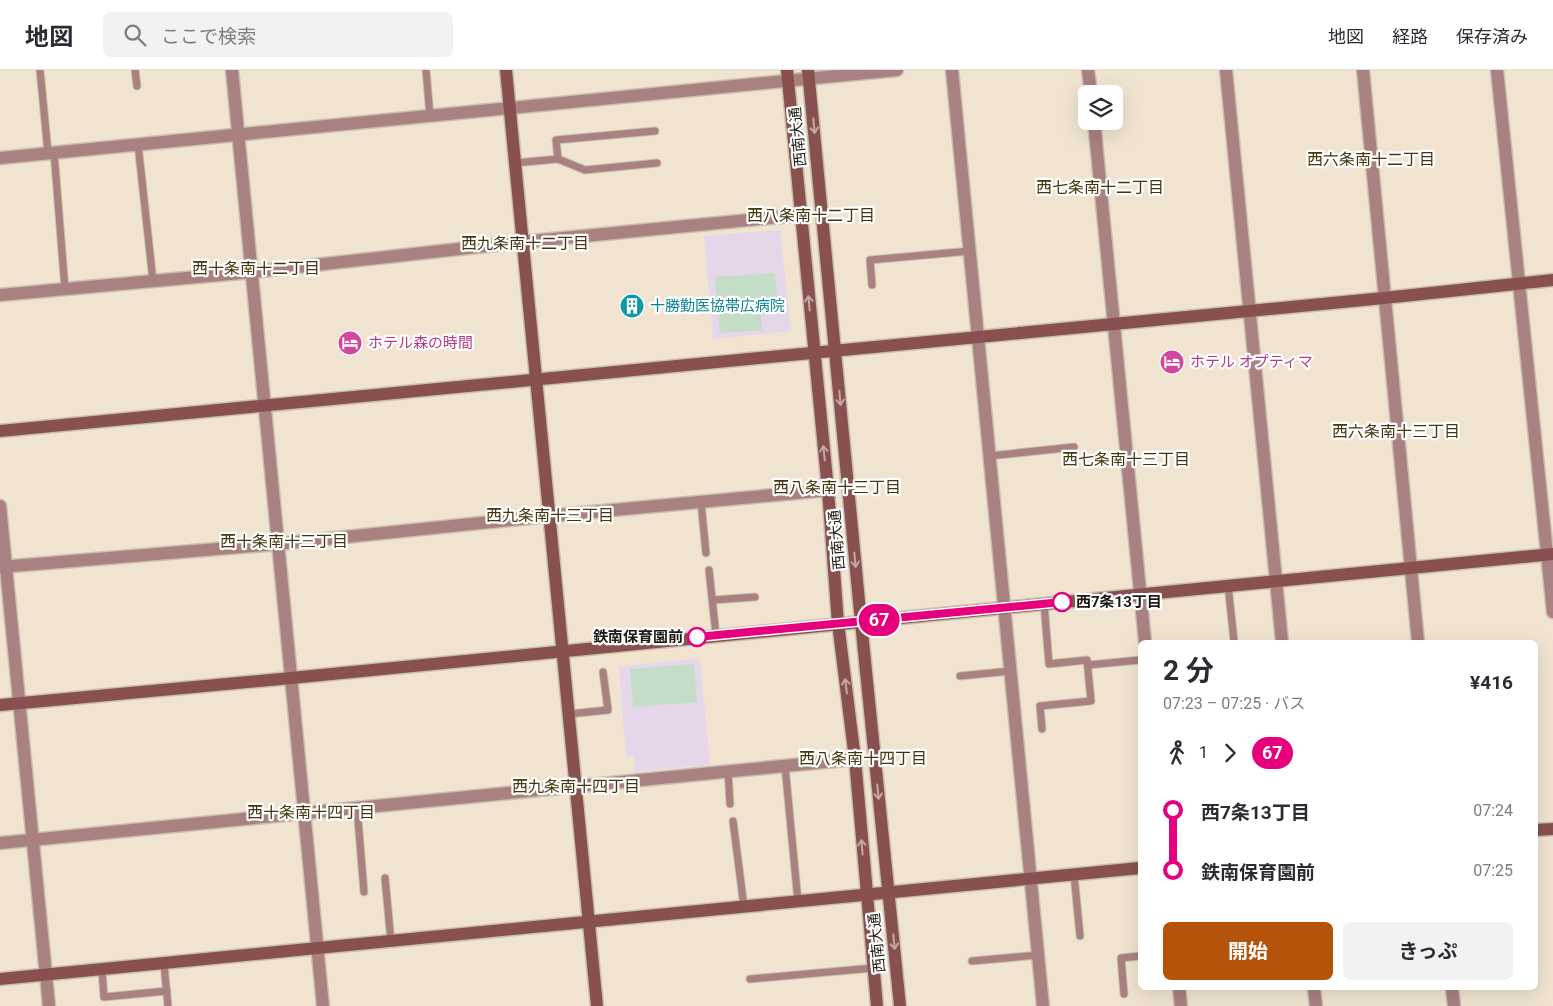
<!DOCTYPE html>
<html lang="ja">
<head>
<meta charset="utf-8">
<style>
  body { margin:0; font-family:Roboto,"Noto Sans JP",sans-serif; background:#f2f2f3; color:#2b2b33; height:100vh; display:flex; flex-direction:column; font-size:19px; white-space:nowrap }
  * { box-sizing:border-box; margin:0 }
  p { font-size:16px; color:#7c7c81 }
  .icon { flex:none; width:28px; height:28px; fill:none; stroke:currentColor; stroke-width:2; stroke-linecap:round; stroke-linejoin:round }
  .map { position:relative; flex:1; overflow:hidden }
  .details { position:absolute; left:1138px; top:570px; width:400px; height:350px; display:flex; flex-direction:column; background:#fff; border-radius:8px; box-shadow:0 5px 20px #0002 }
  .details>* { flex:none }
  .badge { padding:0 10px; border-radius:16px; font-size:18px; line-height:32px }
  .tools { position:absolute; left:1078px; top:15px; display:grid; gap:10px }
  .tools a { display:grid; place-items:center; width:45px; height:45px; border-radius:8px; background:#fff; box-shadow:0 5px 20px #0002; font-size:25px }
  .map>.badge { position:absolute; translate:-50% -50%; box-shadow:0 0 0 2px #fff }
  .legs { display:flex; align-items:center; gap:8px; height:55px; padding:0 25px; font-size:16px }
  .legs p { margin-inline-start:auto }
  .head { display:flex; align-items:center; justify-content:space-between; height:85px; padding:0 25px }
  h1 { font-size:28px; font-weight:700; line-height:38px }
  .action { display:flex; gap:10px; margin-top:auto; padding:10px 25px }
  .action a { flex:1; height:58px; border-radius:8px; background:#b45309; color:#fff; font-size:20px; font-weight:700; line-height:58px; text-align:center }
  .action a+a { background:#f2f2f3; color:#2b2b33 }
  ul { padding:0 25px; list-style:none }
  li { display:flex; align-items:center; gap:18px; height:60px; font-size:19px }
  li i { display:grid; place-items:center; width:8px; height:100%; margin:0 6px; background:currentColor }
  li i::after { content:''; width:12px; height:12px; margin:-6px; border:4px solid; border-radius:50%; background:#fff }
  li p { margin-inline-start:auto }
  li:first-child i { background:linear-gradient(#0000 50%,currentColor 0) }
  li:last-child i { background:linear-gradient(currentColor 50%,#0000 0) }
  header { display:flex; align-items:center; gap:30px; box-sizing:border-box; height:70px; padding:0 25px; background:#fff; border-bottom:1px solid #e1e1e2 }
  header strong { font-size:24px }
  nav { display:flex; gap:28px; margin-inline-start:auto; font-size:18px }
  .search { width:350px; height:45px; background:#f2f2f3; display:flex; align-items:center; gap:12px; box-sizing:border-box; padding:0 18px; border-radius:8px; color:#7c7c81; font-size:19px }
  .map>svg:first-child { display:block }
  .education { fill:#e5d6e9 }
  .green { fill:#c4ddc6 }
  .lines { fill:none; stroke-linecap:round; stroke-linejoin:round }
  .lane-casing { stroke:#cac0af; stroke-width:9 }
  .street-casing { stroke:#cac0af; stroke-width:15 }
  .secondary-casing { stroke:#cac0af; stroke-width:15 }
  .lane { stroke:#a98180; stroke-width:7 }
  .street { stroke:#a98180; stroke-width:12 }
  .secondary { stroke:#885150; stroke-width:12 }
  .oneway { stroke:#c4a8a8 }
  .line-1-casing { stroke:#fff; stroke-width:11 }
  .line-1 { stroke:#e6007e; stroke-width:8 }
  .stop-1-dot { fill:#fff; stroke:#e6007e; stroke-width:2.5 }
  .labels { text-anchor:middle; stroke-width:4.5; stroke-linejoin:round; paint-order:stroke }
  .street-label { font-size:15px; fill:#1e1a13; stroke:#fff }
  .culture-label { font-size:15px; fill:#0d838f; stroke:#fff; text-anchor:start }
  .hotel-label { font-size:15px; fill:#b23c85; stroke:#fff; text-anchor:start }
  .stop-label { font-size:15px; font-weight:bold; fill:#1e1a13; stroke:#fff; text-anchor:start }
  .neighbourhood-label { font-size:16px; fill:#46360d; stroke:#fff }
</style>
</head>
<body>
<header>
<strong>地図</strong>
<div class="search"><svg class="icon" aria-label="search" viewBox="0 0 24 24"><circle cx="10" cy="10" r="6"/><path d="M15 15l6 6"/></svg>ここで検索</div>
<nav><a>地図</a><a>経路</a><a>保存済み</a></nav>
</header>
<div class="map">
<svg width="1553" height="936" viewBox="0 0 1553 936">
  <rect width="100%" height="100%" fill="#f0e4d1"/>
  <g class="education">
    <path d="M780,160l11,101 -78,8 -9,-103z"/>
    <path d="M700,588l10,107 -76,7v-16l-8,1 -7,-90z"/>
  </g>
  <g class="green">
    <path d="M775,203l3,40 -17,2 1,15 -42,3 -5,-56z"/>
    <path d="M694,594l3,38 -64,5 -3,-38z"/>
  </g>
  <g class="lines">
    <defs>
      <g id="lane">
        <path d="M40,0l8,83"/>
        <path d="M135,0l2,16"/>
        <path d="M426,0l4,46"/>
        <path d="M138,74l15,137"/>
        <path d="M54,82l11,137"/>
        <path d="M558,89l27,11 72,-7"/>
        <path d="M515,93l43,-4 -2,-19 99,-9"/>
        <path d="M872,215l-2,-25 100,-9"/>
        <path d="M989,386l85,-9"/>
        <path d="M701,432l5,51"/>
        <path d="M709,500l7,65"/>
        <path d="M1228,515l6,56"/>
        <path d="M713,530l42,-3"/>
        <path d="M1088,595l52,-5"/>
        <path d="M960,606l51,-5"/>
        <path d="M569,644l39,-4 -5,-38"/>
        <path d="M1042,659l-2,-23 51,-5 -4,-41 -38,4 -5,-61"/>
        <path d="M785,696l13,136"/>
        <path d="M728,701l2,33"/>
        <path d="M357,737l7,85"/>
        <path d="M733,751l11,86"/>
        <path d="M1074,804l6,62"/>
        <path d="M385,808l6,64"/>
        <path d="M972,891l67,-6"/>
        <path d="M164,894l4,42"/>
        <path d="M102,900l2,27 63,-6"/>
        <path d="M750,909l123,-11"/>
        <path d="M1124,924l-3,-36 19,-2"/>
      </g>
      <g id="street">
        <path d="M232,0l91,936"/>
        <path d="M952,0l91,936"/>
        <path d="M1088,0l3,24"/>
        <path d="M1226,0l56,572"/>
        <path d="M1363,0l55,572"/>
        <path d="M1497,0l56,542"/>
        <path d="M1094,51l51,521"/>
        <path d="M0,88l897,-88"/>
        <path d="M0,225l252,-23 270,-30 279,-27"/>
        <path d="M0,436l49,500"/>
        <path d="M0,497l277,-23 272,-28 279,-26"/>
        <path d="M0,773l855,-84"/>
        <path d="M1179,918l2,18"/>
        <path d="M1314,918l2,18"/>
        <path d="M1452,918l2,18"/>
      </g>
      <g id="secondary">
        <path d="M506,0l91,936"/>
        <path d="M787,0l41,420 10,133 17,136 22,247"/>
        <path d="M808,0l53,552 39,384"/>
        <path d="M0,361l1384,-133 169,-18"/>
        <path d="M0,635l291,-27 1262,-124"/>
        <path d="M1535,760l18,-1"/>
        <path d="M0,909l1140,-111"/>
      </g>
    </defs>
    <use href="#lane" class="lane-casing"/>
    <use href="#street" class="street-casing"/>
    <use href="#secondary" class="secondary-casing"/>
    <use href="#lane" class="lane"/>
    <use href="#street" class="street"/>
    <use href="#secondary" class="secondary"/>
  </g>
  <defs><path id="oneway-shaft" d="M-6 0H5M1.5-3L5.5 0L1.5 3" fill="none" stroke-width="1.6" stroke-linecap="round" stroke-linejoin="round" transform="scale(1.25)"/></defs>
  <g class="oneway">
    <use href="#oneway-shaft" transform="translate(814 56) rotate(84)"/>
    <use href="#oneway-shaft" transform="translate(809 233) rotate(-95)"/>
    <use href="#oneway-shaft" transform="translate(840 328) rotate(85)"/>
    <use href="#oneway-shaft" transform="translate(824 383) rotate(-96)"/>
    <use href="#oneway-shaft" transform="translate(855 490) rotate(85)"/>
    <use href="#oneway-shaft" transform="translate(846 616) rotate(-97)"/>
    <use href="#oneway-shaft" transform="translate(878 722) rotate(84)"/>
    <use href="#oneway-shaft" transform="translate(862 777) rotate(-95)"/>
    <use href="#oneway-shaft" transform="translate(894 872) rotate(84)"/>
  </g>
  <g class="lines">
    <defs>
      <path id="line-1" d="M697,567l365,-35"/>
    </defs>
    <use href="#line-1" class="line-1-casing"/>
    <use href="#line-1" class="line-1"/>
  </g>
  <defs>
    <symbol id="building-disc" viewBox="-11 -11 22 22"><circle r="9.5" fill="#0f9aa8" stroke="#fff"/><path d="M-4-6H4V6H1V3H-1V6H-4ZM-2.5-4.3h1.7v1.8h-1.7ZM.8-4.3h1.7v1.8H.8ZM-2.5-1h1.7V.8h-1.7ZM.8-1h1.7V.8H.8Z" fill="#fff"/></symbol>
    <symbol id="hotel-disc" viewBox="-11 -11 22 22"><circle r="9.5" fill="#d1479c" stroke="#fff"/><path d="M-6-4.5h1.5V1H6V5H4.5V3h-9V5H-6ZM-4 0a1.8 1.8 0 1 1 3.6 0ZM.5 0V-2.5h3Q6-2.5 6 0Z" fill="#fff"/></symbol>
  </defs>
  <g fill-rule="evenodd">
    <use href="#building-disc" x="618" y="222" width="28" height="28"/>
    <use href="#hotel-disc" x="336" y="259" width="28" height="28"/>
    <use href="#hotel-disc" x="1158" y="278" width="28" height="28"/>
  </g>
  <g class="stop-1-dot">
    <circle cx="1062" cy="532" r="9"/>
    <circle cx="697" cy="567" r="9"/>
  </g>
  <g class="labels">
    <g class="street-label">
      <text transform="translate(798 67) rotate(-96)" y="5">西南大通</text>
      <text transform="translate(837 470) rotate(-95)" y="5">西南大通</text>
      <text transform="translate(877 873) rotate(-96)" y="5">西南大通</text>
    </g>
    <g class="culture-label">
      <text x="650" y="241">十勝勤医協帯広病院</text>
    </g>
    <g class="hotel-label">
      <text x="368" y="278">ホテル森の時間</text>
      <text x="1190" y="297">ホテル オプティマ</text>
    </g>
    <g class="stop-label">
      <text x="1076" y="537">西7条13丁目</text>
      <text x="683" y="572" text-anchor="end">鉄南保育園前</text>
    </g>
    <g class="neighbourhood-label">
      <text x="1371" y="95">西六条南十二丁目</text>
      <text x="1100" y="123">西七条南十二丁目</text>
      <text x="811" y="151">西八条南十二丁目</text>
      <text x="525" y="179">西九条南十二丁目</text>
      <text x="256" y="204">西十条南十二丁目</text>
      <text x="1396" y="367">西六条南十三丁目</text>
      <text x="1126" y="395">西七条南十三丁目</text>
      <text x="837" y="423">西八条南十三丁目</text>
      <text x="550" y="451">西九条南十三丁目</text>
      <text x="284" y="477">西十条南十三丁目</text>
      <text x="863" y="694">西八条南十四丁目</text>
      <text x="576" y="722">西九条南十四丁目</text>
      <text x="311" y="748">西十条南十四丁目</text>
    </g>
  </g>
</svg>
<div class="tools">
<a><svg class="icon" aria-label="layers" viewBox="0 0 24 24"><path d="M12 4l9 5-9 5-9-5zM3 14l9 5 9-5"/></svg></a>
</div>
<b class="badge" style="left:879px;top:550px;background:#e6007e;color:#fff">67</b>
<section class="details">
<div class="head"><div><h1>2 分</h1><p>07:23 – 07:25 · バス</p></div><b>¥416</b></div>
<div class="legs"><svg class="icon" aria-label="walk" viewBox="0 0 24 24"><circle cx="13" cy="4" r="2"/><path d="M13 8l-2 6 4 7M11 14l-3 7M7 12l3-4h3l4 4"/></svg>1<svg class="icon" aria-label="forward" viewBox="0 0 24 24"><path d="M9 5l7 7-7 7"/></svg><b class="badge" style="background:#e6007e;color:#fff">67</b></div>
<ul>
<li><i style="color:#e6007e"></i><b>西7条13丁目</b><p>07:24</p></li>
<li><i style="color:#e6007e"></i><b>鉄南保育園前</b><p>07:25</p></li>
</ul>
<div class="action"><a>開始</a><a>きっぷ</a></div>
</section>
</div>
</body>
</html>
